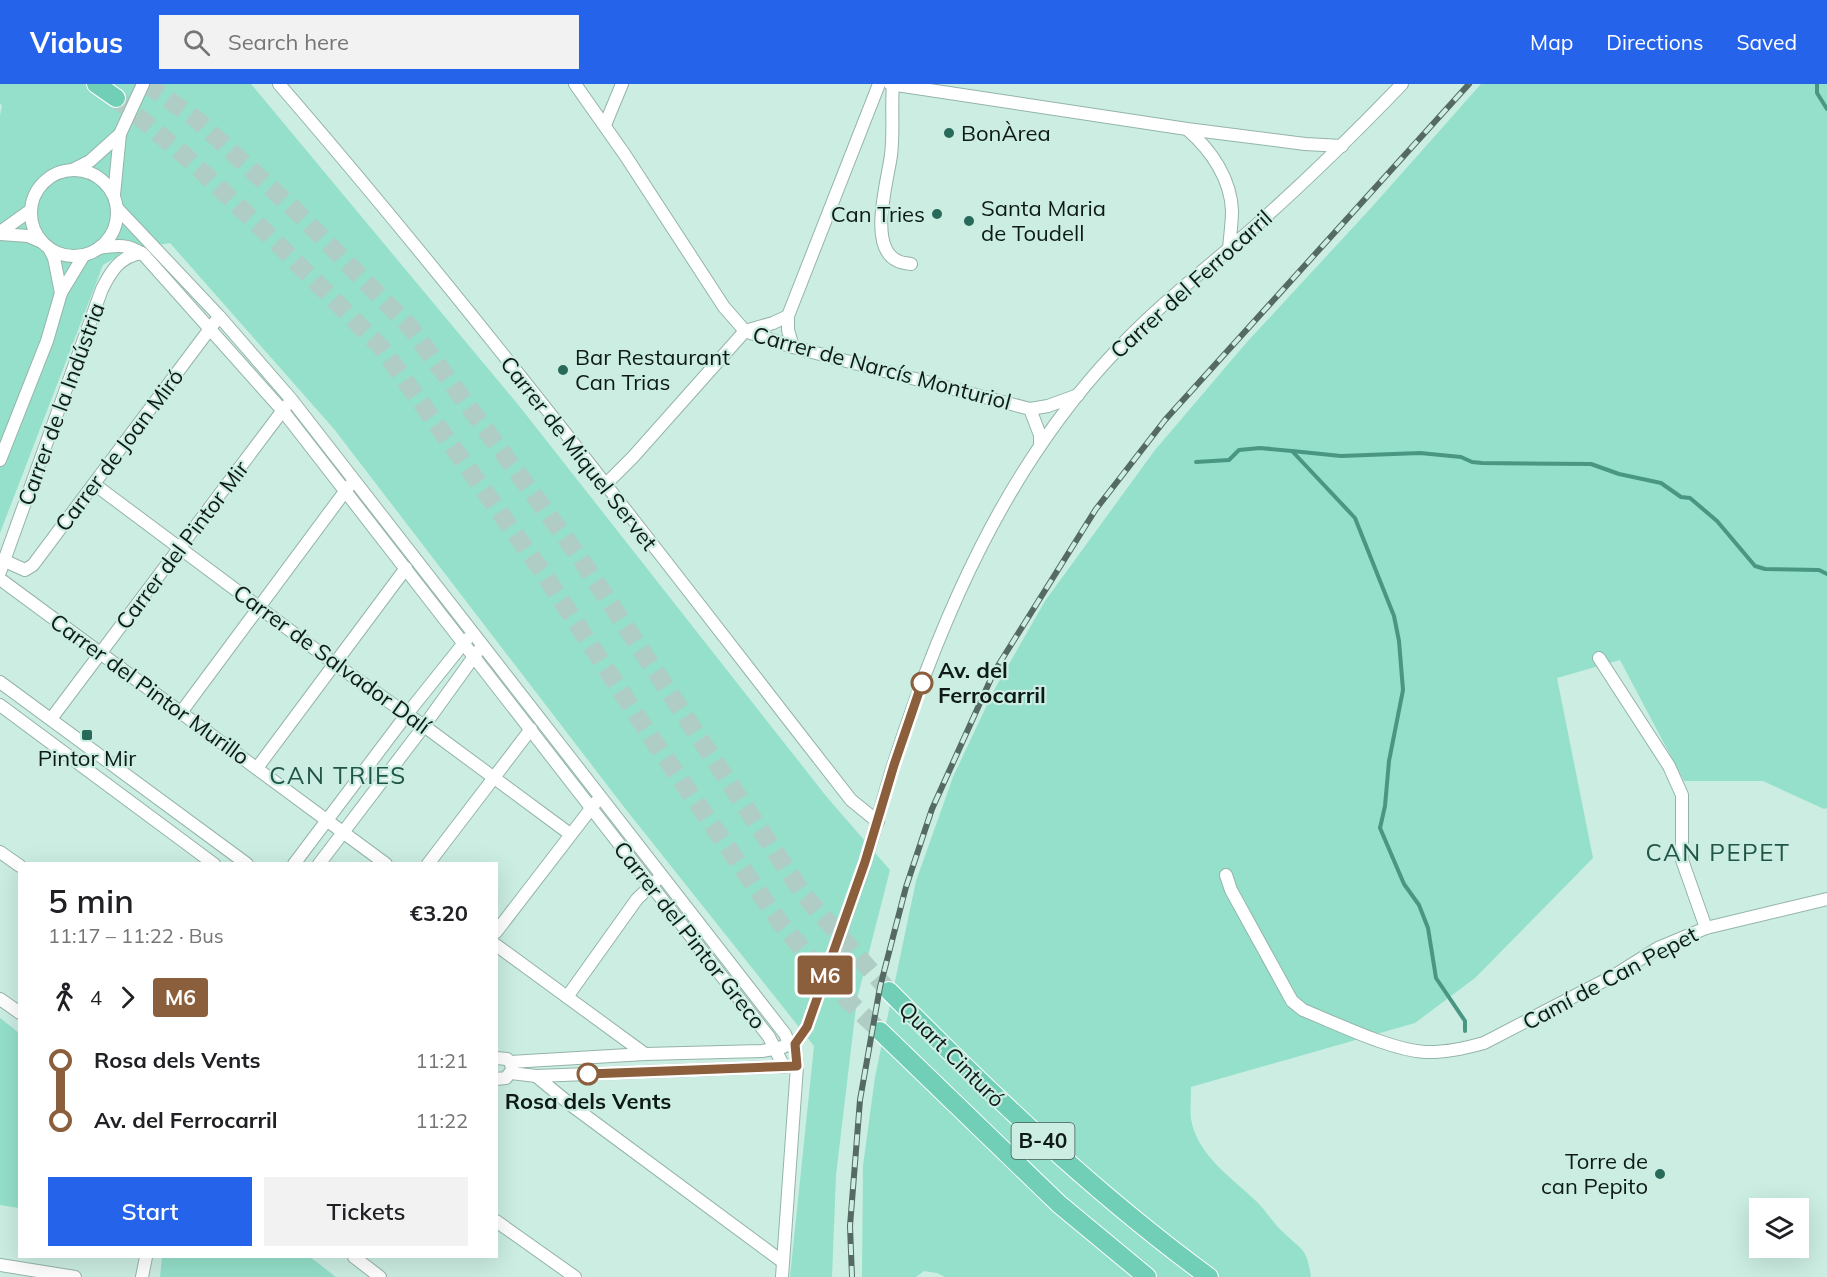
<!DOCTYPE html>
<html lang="en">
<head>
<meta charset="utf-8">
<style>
  body { margin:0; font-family:Mulish,sans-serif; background:#f2f2f2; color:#202124; height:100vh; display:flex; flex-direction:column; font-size:22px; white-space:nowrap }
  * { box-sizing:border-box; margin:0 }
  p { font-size:20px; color:#757577 }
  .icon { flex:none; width:33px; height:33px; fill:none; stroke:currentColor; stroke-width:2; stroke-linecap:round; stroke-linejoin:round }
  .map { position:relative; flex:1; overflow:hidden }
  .drawer { position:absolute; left:18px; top:778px; width:480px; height:396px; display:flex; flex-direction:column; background:#fff; border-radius:0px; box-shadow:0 6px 24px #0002 }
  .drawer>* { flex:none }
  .badge { padding:0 12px; border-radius:4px; font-size:21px; line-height:39px }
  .fabs { position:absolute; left:1749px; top:1114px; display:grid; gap:12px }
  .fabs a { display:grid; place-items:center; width:60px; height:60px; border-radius:0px; background:#fff; box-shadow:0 6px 24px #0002; font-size:30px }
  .map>.badge { position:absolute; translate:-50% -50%; box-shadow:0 0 0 3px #fff }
  .legs { display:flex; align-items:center; gap:9px; height:66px; padding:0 30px; font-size:20px }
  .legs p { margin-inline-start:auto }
  .overview { display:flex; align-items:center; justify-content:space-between; height:102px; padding:0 30px }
  h1 { font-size:33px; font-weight:600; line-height:45px }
  .button { display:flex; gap:12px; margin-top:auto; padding:12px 30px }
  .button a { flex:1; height:69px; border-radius:0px; background:#2563eb; color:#fff; font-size:24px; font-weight:600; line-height:69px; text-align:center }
  .button a+a { background:#f2f2f2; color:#202124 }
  ul { padding:0 30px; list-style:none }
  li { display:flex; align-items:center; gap:21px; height:60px; font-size:22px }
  li i { display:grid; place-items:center; width:9px; height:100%; margin:0 8px; background:currentColor }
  li i::after { content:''; width:15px; height:15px; margin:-8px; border:4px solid; border-radius:50%; background:#fff }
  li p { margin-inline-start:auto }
  li:first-child i { background:linear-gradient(#0000 50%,currentColor 0) }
  li:last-child i { background:linear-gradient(currentColor 50%,#0000 0) }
  header { display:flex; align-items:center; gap:36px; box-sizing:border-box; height:84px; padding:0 30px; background:#2563eb; color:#fff }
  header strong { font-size:28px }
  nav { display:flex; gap:33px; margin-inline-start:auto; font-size:21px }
  .search { width:420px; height:54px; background:#f2f2f2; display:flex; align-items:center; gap:15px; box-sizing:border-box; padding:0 21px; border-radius:0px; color:#757577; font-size:22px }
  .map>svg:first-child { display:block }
  .green { fill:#94e0ca }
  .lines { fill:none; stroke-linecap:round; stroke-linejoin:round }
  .stream { stroke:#499783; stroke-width:4 }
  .highway-tunnel { stroke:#afcdc4; stroke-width:18; stroke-dasharray:18 9; stroke-linecap:butt }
  .minor-casing { stroke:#94b4aa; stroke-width:14 }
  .highway-casing { stroke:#fff; stroke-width:20 }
  .minor { stroke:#fff; stroke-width:12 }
  .highway { stroke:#70cfb6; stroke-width:18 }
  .rail-casing { stroke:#566a64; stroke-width:6 }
  .rail { stroke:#cbede2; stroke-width:4; stroke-dasharray:11; stroke-linecap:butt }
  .minor-bridge-casing { stroke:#94b4aa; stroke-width:14; stroke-linecap:butt }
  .minor-bridge { stroke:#fff; stroke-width:12 }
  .line-1-casing { stroke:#fff; stroke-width:14 }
  .line-1 { stroke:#8b5e3c; stroke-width:9 }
  .poi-dot { fill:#286a5a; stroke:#cbede2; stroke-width:2 }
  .stop-1-dot { fill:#fff; stroke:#8b5e3c; stroke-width:3 }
  .labels { text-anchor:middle; stroke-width:4.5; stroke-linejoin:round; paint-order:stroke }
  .shield { fill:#cbede2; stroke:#475954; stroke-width:1.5 }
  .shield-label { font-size:21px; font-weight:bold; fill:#0e1a17 }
  .poi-label { font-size:22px; fill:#0e1a17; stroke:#cbede2; text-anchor:start }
  .street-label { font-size:22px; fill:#0e1a17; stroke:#cbede2 }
  .stop-label { font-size:22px; font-weight:bold; fill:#0e1a17; stroke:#cbede2; text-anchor:start }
  .neighbourhood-label { font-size:24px; letter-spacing:1.5px; fill:#215548; stroke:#cbede2 }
</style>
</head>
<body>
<header>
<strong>Viabus</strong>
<div class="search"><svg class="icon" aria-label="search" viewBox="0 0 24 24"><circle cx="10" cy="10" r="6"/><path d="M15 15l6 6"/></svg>Search here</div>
<nav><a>Map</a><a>Directions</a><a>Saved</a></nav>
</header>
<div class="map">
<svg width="1827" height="1193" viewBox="0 0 1827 1193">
  <rect width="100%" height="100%" fill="#cbede2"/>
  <g class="green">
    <path d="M0,0h251l269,323 306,389 64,74 -33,129 -21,176 -4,102h-42l24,-231 -190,-239 -290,-378 -164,-186 -42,7 -25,15 -103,268v-418l2,-10 -2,-1z"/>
    <path d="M1481,0h346v724l-3,1 -61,-28h-79l-64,-121 -63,18 36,180 -118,120 -60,45 -224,64c0,11 -1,22 0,32 6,36 41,59 65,82 10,10 17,22 27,31 20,20 23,14 28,45h-366l-8,-4 -13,-2 -8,6h-54l1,-111 12,-89 41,-196 37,-104 40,-85 52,-91 110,-151 92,-108 124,-134z"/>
    <path d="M0,934l19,15v175l-19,-3z"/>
    <path d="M162,1173h148l26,20h-176z"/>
  </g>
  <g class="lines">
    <g class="stream">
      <path d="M1817,0v9l10,16"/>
      <path d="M1292,367l49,5 79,-3 41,4 11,5 10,1 109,1 28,10 42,9 20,14 9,1 27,23 38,45 10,3 54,1 8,4"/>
      <path d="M1196,378l33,-2 10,-10 21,-2 32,3 63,67 39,98 5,25 4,49 -14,71 -4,45 -5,22 24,56 15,21 9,23 8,50 29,43v10"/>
    </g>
    <g class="highway-tunnel">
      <path d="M146,0l50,35 99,91 115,117 168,228 226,340 85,96"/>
      <path d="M116,14l74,62 87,83 104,104 163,227 109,166 126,181 55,66 46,44"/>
    </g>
    <defs>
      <g id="minor">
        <path d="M279,0c200,231 384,475 572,716l27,22"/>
        <path d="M575,0l50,71 99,152 21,24 48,16 237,62 18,-3 30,-11"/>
        <path d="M890,0l297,45 118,15 37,2"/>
        <path d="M893,0c-2,24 1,48 -2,71 -3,25 -24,93 7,106 3,2 9,2 13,3"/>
        <path d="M605,41l17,-41"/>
        <path d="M1188,46c23,20 43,49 44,81 0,12 -2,25 -3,38"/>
        <path d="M74,85l16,-8 30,-27"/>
        <circle cx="74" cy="129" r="43"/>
        <path d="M114,111l6,-61 23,-50"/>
        <path d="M117,124l102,108 72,83 494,635 5,12"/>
        <path d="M0,148l31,-22"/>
        <path d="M0,150l28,2 14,6"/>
        <path d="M49,164l5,10 7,35"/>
        <path d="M99,164c19,-3 30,-4 45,7l139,156 486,626 15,30"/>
        <path d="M793,263l-5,-17v-14l91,-232"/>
        <path d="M1030,325l10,26v10"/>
        <path d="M0,376l47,-119 14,-48 23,-38"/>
        <path d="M94,400l241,180 89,62 146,108"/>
        <path d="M605,401l28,-28 112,-126 28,-8 15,-7"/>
        <path d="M5,477l20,9 8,-5 182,-243"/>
        <path d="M0,488l102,-283c9,-18 18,-33 40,-36"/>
        <path d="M0,495l386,285"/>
        <path d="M1599,574l70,108 13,29v65l24,68"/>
        <path d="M0,598l247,182"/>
        <path d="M0,621l214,159"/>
        <path d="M182,627l167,-225"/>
        <path d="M51,635l235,-313"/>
        <path d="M257,684l149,-200"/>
        <path d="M0,768l20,14"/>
        <path d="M294,780l113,-150 60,-75"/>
        <path d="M319,780l105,-138 54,-75"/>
        <path d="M428,780l103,-135"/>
        <path d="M1226,791l5,15 61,111 11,9c33,13 87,40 122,42 20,1 41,-4 59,-9l131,-68 43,-27 48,-20 121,-29"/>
        <path d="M860,793c13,-37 22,-76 34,-114 48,-148 112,-295 220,-410 42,-46 92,-84 139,-125 52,-46 101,-94 149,-144"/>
        <path d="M496,848l100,-130"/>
        <path d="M496,861l149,109"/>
        <path d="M567,913l70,-98 20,-19"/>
        <path d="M0,915l20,14"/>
        <path d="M496,974l11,1 4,4 1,7 -6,8 -10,1"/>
        <path d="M510,978l135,-8 117,-3 21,-4"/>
        <path d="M511,989l25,3 261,-10"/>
        <path d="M536,992l35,29 212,157"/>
        <path d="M496,1137l79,56"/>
        <path d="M354,1173l26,20"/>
        <path d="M0,1181l75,12"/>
        <path d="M142,1193l4,-20"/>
        <path d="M782,1193l15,-211 -2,-22 12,-17"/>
      </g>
      <g id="highway">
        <path d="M96,0l20,14"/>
        <path d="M889,907c101,102 204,201 320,286"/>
        <path d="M880,947l179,173 88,73"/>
      </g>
    </defs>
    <use href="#minor" class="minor-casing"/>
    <use href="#highway" class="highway-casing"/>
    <use href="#minor" class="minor"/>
    <use href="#highway" class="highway"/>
    <defs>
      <path id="rail" d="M852,1193l-2,-51 10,-126 20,-113 26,-100 26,-78 62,-137 102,-163 69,-89 304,-336"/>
    </defs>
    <use href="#rail" class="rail-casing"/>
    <use href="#rail" class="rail"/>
    <defs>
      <path id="minor-bridge" d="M807,943l53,-150"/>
    </defs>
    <use href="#minor-bridge" class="minor-bridge-casing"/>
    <use href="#minor-bridge" class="minor-bridge"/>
  </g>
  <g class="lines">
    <defs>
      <path id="line-1" d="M588,990l209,-8 -2,-22 12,-17 58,-165 29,-97 28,-82"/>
    </defs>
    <use href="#line-1" class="line-1-casing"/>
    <use href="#line-1" class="line-1"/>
  </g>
  <g class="poi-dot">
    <circle cx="949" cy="49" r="6"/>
    <circle cx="937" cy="130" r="6"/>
    <circle cx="969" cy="137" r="6"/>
    <circle cx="563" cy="286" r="6"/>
    <rect x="81" y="645" width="12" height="12" rx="3"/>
    <circle cx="1660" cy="1090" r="6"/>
  </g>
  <g class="stop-1-dot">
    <circle cx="922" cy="599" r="10"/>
    <circle cx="588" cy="990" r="10"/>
  </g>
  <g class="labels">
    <rect class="shield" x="1011.5" y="1039" width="63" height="36" rx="4.5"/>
    <g class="shield-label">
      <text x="1043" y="1064">B-40</text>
    </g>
    <g class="poi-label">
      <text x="961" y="57">BonÀrea</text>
      <text x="981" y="132">Santa Maria<tspan x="981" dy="25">de Toudell</tspan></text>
      <text x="925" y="138" text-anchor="end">Can Tries</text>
      <text x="575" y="281">Bar Restaurant<tspan x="575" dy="25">Can Trias</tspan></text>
      <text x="87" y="682" text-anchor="middle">Pintor Mir</text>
      <text x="1648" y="1085" text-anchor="end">Torre de<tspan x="1648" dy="25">can Pepito</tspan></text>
    </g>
    <g class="street-label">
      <text transform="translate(1191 200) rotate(-42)" y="8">Carrer del Ferrocarril</text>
      <text transform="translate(882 284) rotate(15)" y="8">Carrer de Narcís Monturiol</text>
      <text transform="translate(61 320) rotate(-70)" y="8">Carrer de la Indústria</text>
      <text transform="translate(119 366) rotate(-53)" y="8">Carrer de Joan Miró</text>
      <text transform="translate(579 369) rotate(52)" y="8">Carrer de Miquel Servet</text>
      <text transform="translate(182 461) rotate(-53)" y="8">Carrer del Pintor Mir</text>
      <text transform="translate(332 575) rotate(36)" y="8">Carrer de Salvador Dalí</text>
      <text transform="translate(150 605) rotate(36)" y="8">Carrer del Pintor Murillo</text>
      <text transform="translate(690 851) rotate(52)" y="8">Carrer del Pintor Greco</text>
      <text transform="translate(1610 894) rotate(-28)" y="8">Camí de Can Pepet</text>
      <text transform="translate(952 970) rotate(45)" y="8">Quart Cinturó</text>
    </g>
    <g class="stop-label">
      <text x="938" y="594">Av. del<tspan x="938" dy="25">Ferrocarril</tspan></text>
      <text x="588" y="1025" text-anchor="middle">Rosa dels Vents</text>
    </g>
    <g class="neighbourhood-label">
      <text x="338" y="700">CAN TRIES</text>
      <text x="1718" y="777">CAN PEPET</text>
    </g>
  </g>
</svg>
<div class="fabs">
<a><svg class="icon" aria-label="layers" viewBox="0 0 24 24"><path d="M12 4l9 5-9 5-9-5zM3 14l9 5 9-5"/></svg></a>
</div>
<b class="badge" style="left:825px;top:891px;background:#8b5e3c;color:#fff">M6</b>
<section class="drawer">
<div class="overview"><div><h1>5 min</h1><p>11:17 – 11:22 · Bus</p></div><b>€3.20</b></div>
<div class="legs"><svg class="icon" aria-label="walk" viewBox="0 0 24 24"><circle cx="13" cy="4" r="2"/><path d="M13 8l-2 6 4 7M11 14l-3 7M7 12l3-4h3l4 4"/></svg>4<svg class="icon" aria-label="forward" viewBox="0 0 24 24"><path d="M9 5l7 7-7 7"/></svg><b class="badge" style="background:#8b5e3c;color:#fff">M6</b></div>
<ul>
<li><i style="color:#8b5e3c"></i><b>Rosa dels Vents</b><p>11:21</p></li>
<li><i style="color:#8b5e3c"></i><b>Av. del Ferrocarril</b><p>11:22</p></li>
</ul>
<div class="button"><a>Start</a><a>Tickets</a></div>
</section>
</div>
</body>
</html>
